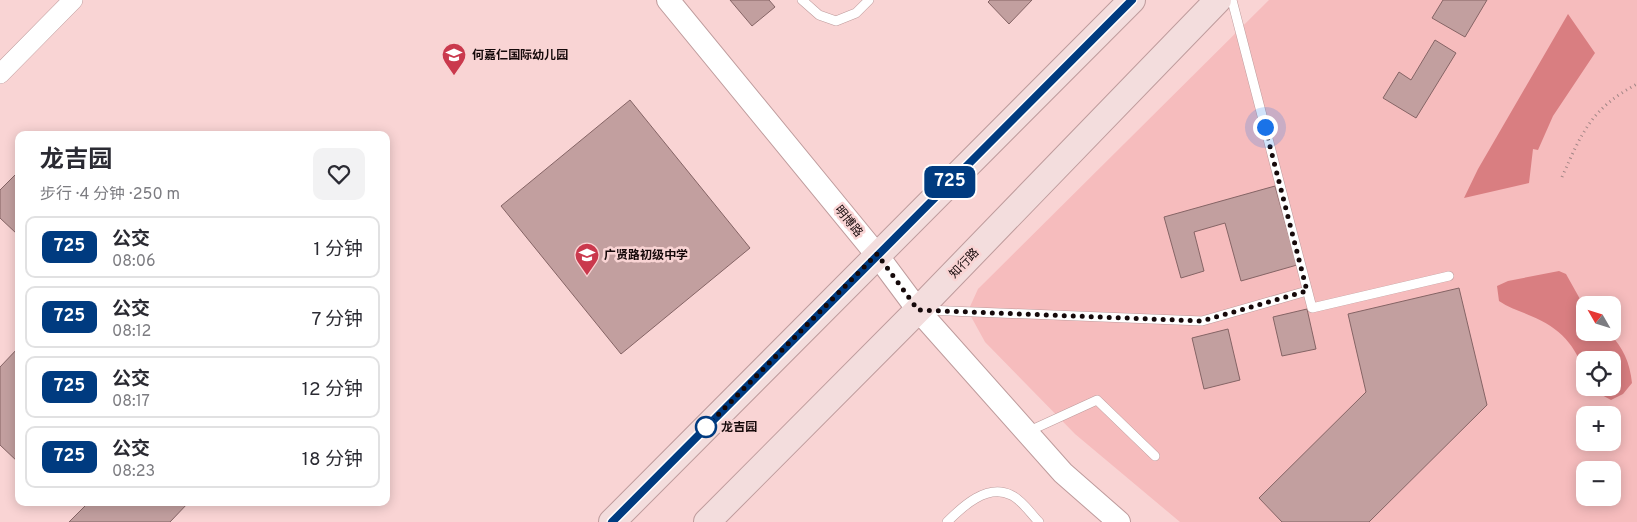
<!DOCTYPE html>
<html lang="zh">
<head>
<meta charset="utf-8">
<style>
  body { margin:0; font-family:Overpass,"Noto Sans SC",sans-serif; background:#f2f2f3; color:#2b2b33; height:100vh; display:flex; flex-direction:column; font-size:19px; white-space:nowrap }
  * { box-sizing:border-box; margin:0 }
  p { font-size:16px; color:#7c7c81 }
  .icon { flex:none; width:28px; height:28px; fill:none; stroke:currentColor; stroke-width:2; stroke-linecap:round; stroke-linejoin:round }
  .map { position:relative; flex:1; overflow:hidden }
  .sheet { position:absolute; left:15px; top:131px; width:375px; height:375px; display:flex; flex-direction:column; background:#fff; border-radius:10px; box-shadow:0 2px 12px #0003 }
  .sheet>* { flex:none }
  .badge { padding:0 10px; border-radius:8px; font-size:18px; line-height:32px }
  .needle { width:32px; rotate:309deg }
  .tools { position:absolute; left:1576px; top:296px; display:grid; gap:10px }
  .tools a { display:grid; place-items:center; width:45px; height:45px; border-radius:10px; background:#fff; box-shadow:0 2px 12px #0003; font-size:25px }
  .you { position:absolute; width:25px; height:25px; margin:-12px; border:4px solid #fff; border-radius:50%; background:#1a73e8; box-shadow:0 0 0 8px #1a73e833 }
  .map>.badge { position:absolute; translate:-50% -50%; box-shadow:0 0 0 2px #fff }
  .round { display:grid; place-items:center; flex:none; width:52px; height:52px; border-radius:10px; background:#f2f2f3 }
  .summary { display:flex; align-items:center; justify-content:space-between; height:85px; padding:0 25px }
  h1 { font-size:24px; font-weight:700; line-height:38px }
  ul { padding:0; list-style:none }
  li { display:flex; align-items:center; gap:15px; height:62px; margin:0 10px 8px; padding:0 15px; border:2px solid #e1e1e2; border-radius:10px }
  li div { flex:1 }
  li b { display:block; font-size:19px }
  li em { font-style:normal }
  li .badge { min-width:55px; font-weight:700; text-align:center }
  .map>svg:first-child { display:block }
  .green { fill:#f6bcbd; fill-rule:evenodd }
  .water { fill:#d97e81 }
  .building { fill:#c29f9f; stroke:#856465 }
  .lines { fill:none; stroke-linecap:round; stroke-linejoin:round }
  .service-casing { stroke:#be9b9c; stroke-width:10 }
  .minor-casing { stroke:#be9b9c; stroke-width:20 }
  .tertiary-casing { stroke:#be9b9c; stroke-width:24 }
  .secondary-casing { stroke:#be9b9c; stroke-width:28 }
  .path { stroke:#a08585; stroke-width:3; stroke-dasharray:1 4; stroke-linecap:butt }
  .service { stroke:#fff; stroke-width:9 }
  .minor { stroke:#fff; stroke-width:19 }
  .tertiary { stroke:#fff; stroke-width:22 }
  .secondary { stroke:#f3dddd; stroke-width:26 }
  .line-casing { stroke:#fff; stroke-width:11 }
  .line { stroke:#003b80; stroke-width:8 }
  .walk { stroke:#15090a; stroke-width:5; stroke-dasharray:0 9 }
  .stop-dot { fill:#fff; stroke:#003b80; stroke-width:2.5 }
  .labels { text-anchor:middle; stroke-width:5; stroke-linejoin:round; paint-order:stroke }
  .poi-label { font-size:12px; font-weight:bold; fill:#15090a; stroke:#f9d4d4; text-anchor:start }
  .street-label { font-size:12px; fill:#15090a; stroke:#f9d4d4 }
  .stop-label { font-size:12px; font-weight:bold; fill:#15090a; stroke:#f9d4d4; text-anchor:start }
</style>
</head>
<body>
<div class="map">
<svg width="1637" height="522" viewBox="0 0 1637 522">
  <rect width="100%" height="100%" fill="#f9d4d4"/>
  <path class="green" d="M1269,0h368v522h-457l-105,-88 -90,-92 -17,-31 10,-22zM1585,305h27v27h-27zM1585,360h27v28h-27zM1585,415h27v27h-27zM1585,470h27v28h-27z"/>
  <g class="water">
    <path d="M1568,14l27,39 -42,63 -15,34 -5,-1 -4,34 -65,15 14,-29z"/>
    <path d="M1559,271l7,3 19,34v24l24,1c14,14 21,30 23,50l-9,11 -12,6 -13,-7 -5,-5h19v-28h-27v15c-9,-30 -25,-47 -54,-59 -11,-5 -22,-8 -32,-15l-2,-15 11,-5z"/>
  </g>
  <g class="building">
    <path d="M730,0h39l6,7 -23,19z"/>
    <path d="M990,0h42l-23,24 -21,-22z"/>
    <path d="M1443,0h44l-22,37 -33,-19z"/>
    <path d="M1435,40l21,13 -40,65 -33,-20 16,-26 12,8z"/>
    <path d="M630,100l120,148 -129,106 -120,-148z"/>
    <path d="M19,171v62l-2,1 -17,-16v-28z"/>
    <path d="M1275,186l22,79 -56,16 -16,-58 -31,9 10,39 -23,7 -17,-61z"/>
    <path d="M1459,288l28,117 -118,117h-87l-23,-24 107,-106 -18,-78z"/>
    <path d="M1307,309l9,40 -34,7 -9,-39z"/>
    <path d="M1228,329l12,51 -36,9 -12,-51z"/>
    <path d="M19,347v116l-19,-18v-78z"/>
    <path d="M89,502h100l-19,20h-101z"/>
  </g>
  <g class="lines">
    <defs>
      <g id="service">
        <path d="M802,0l17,15 17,6 20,-8 13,-13"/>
        <path d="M1232,0l80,308 137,-32"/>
        <path d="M925,310l277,11 105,-30"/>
        <path d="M1027,432l70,-32 58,56"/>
        <path d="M947,522c15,-15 40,-39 64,-27 11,5 20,19 28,27"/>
      </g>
      <path id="minor" d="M0,74l73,-74"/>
      <path id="tertiary" d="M668,0l209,255 41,55 145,163 56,49"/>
      <g id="secondary">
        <path d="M612,522l520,-522"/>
        <path d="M707,522l211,-212 300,-310"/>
      </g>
    </defs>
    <use href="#service" class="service-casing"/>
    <use href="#minor" class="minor-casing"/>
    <use href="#tertiary" class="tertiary-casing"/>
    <use href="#secondary" class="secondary-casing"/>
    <path class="path" d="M1562,177c20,-45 30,-69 75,-93"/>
    <use href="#service" class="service"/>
    <use href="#minor" class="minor"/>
    <use href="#tertiary" class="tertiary"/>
    <use href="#secondary" class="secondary"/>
  </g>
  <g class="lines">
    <defs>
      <path id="line" d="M612,522l520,-522"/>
    </defs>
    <use href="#line" class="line-casing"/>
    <use href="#line" class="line"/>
    <path class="walk" d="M706,427l171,-173 41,56 284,11 105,-30 -42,-164"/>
  </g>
  <defs>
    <symbol id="school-pin" viewBox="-11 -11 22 30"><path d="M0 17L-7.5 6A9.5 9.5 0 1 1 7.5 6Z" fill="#ca394d" stroke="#f9d4d4"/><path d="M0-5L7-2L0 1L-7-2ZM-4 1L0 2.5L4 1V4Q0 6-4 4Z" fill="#fff"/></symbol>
  </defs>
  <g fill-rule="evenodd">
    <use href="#school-pin" x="440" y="41" width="28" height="38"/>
    <use href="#school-pin" x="573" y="241" width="28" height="38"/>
  </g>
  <circle class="stop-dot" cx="706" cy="427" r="10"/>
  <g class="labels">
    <g class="poi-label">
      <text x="472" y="59">何嘉仁国际幼儿园</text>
      <text x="604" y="259">广贤路初级中学</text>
    </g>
    <g class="street-label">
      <text transform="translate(849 221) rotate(51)" y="4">明博路</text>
      <text transform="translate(964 263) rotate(-46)" y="4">知行路</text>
    </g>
    <g class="stop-label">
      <text x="721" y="431">龙吉园</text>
    </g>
  </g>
</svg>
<div class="tools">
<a><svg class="needle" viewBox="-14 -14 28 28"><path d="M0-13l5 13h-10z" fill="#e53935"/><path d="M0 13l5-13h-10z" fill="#7c7c81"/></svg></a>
<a><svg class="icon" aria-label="locate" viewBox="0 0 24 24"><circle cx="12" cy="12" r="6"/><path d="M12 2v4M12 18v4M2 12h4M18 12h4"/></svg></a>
<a>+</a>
<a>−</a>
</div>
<div class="you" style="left:1265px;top:127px"></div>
<b class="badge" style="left:950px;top:182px;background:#003b80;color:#fff">725</b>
<section class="sheet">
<div class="summary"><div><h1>龙吉园</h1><p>步行 · 4 分钟 · 250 m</p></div><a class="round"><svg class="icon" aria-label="heart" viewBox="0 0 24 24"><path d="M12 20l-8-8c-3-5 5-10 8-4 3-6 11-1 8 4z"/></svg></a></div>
<ul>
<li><span class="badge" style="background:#003b80;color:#fff">725</span><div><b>公交</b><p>08:06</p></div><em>1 分钟</em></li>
<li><span class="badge" style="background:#003b80;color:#fff">725</span><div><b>公交</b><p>08:12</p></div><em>7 分钟</em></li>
<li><span class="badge" style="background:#003b80;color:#fff">725</span><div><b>公交</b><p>08:17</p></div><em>12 分钟</em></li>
<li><span class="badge" style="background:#003b80;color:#fff">725</span><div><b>公交</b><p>08:23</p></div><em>18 分钟</em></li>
</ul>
</section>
</div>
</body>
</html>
